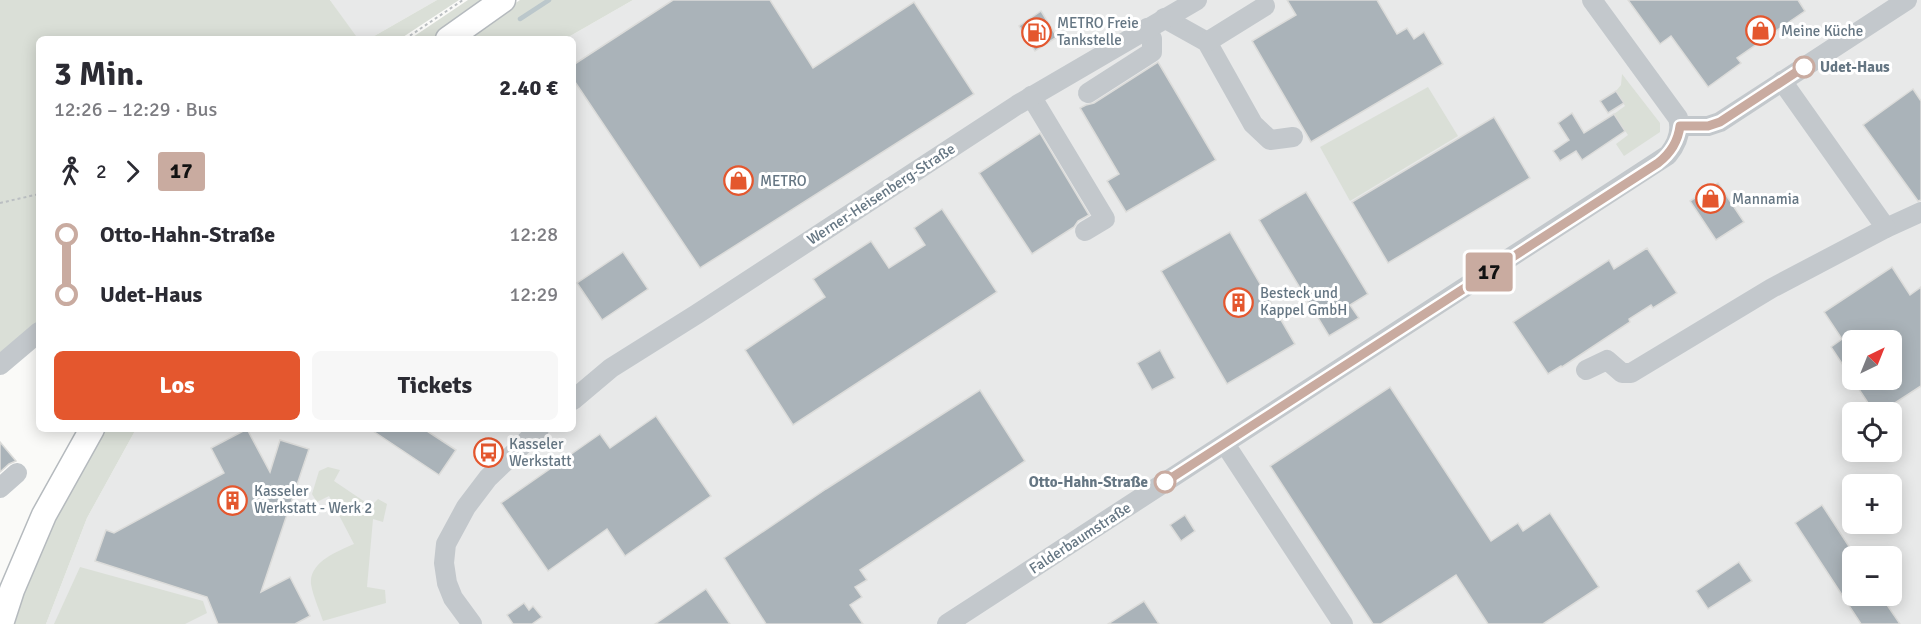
<!DOCTYPE html>
<html lang="de">
<head>
<meta charset="utf-8">
<style>
  body { margin:0; font-family:Signika,sans-serif; background:#f7f7f7; color:#2b2b33; height:100vh; display:flex; flex-direction:column; font-size:22px; white-space:nowrap }
  * { box-sizing:border-box; margin:0 }
  p { font-size:20px; color:#7c7c81 }
  .icon { flex:none; width:33px; height:33px; fill:none; stroke:currentColor; stroke-width:2; stroke-linecap:round; stroke-linejoin:round }
  .map { position:relative; flex:1; overflow:hidden }
  .drawer { position:absolute; left:36px; top:36px; width:540px; height:396px; display:flex; flex-direction:column; background:#fff; border-radius:9px; box-shadow:0 3px 15px #0003 }
  .drawer>* { flex:none }
  .badge { padding:0 12px; border-radius:4px; font-size:21px; line-height:39px }
  .needle { width:39px; rotate:43deg }
  .tools { position:absolute; left:1842px; top:330px; display:grid; gap:12px }
  .tools a { display:grid; place-items:center; width:60px; height:60px; border-radius:9px; background:#fff; box-shadow:0 3px 15px #0003; font-size:30px }
  .map>.badge { position:absolute; translate:-50% -50%; box-shadow:0 0 0 3px #fff }
  .legs { display:flex; align-items:center; gap:9px; height:66px; padding:0 18px; font-size:20px }
  .legs p { margin-inline-start:auto }
  .summary { display:flex; align-items:center; justify-content:space-between; height:102px; padding:0 18px }
  h1 { font-size:33px; font-weight:700; line-height:45px }
  .cta { display:flex; gap:12px; margin-top:auto; padding:12px 18px }
  .cta a { flex:1; height:69px; border-radius:9px; background:#e4572e; color:#fff; font-size:24px; font-weight:700; line-height:69px; text-align:center }
  .cta a+a { background:#f7f7f7; color:#2b2b33 }
  ul { padding:0 18px; list-style:none }
  li { display:flex; align-items:center; gap:21px; height:60px; font-size:22px }
  li i { display:grid; place-items:center; width:9px; height:100%; margin:0 8px; background:currentColor }
  li i::after { content:''; width:15px; height:15px; margin:-8px; border:4px solid; border-radius:50%; background:#fff }
  li p { margin-inline-start:auto }
  li:first-child i { background:linear-gradient(#0000 50%,currentColor 0) }
  li:last-child i { background:linear-gradient(currentColor 50%,#0000 0) }
  .map>svg:first-child { display:block }
  .built { fill:#e8e9e9; fill-rule:evenodd }
  .green { fill:#dadfd7 }
  .lines { fill:none; stroke-linecap:round; stroke-linejoin:round }
  .stream { stroke:#bbc7cb; stroke-width:4.5 }
  .building { fill:#aab3b9; stroke:#dcdcda; stroke-width:1.5; fill-rule:evenodd }
  .major-casing { stroke:#b5babe; stroke-width:27 }
  .path { stroke:#bbbfc2; stroke-width:2; stroke-dasharray:3 3; stroke-linecap:butt }
  .minor { stroke:#c3c8cc; stroke-width:20 }
  .major { stroke:#fff; stroke-width:24 }
  .line-1-casing { stroke:#fff; stroke-width:14 }
  .line-1 { stroke:#c9aba0; stroke-width:9 }
  .stop-1-dot { fill:#fff; stroke:#c9aba0; stroke-width:3 }
  .labels { text-anchor:middle; stroke-width:6; stroke-linejoin:round; paint-order:stroke }
  .poi-label { font-size:15px; fill:#657683; stroke:#fff; text-anchor:start }
  .stop-label { font-size:15px; font-weight:bold; fill:#657683; stroke:#fff; text-anchor:start }
  .street-label { font-size:15px; fill:#657683; stroke:#fff }
</style>
</head>
<body>
<div class="map">
<svg width="1921" height="624" viewBox="0 0 1921 624">
  <rect width="100%" height="100%" fill="#fafaf8"/>
  <g class="built">
    <path d="M330,0h107l-68,39h-12z"/>
    <path d="M633,0h1288v624h-1875l41,-106 49,-89h437v-390h-8zM1852,340h40v40h-40zM1852,412h40v40h-40zM1852,484h40v40h-40zM1852,556h40v40h-40z"/>
  </g>
  <g class="green">
    <path d="M0,0h330l26,36 -2,3h-315v284l-39,34z"/>
    <path d="M437,0h22l-59,39h-31z"/>
    <path d="M468,0h19l-53,39h-24z"/>
    <path d="M520,0h113l-68,39h-102z"/>
    <path d="M1622,74l38,49v9l-36,24 -8,-12 12,-9 -14,-21 11,-8 -9,-15 5,-6z"/>
    <path d="M1428,87l30,49 -108,65 -30,-54z"/>
    <path d="M103,429h33l-49,89 -41,106h-36l42,-105z"/>
    <path d="M328,467l12,3 -6,11 37,25 7,-7 9,5 -4,18 -10,-3 -6,68 18,3 1,13 -63,18c-4,-12 -10,-25 -12,-37 -2,-22 27,-33 43,-40l-25,-48 -12,6 -5,-8 7,-23z"/>
    <path d="M80,567l123,34 4,12 -22,11h-131z"/>
  </g>
  <g class="lines">
    <path class="stream" d="M520,19l29,-19"/>
  </g>
  <g class="building">
    <path d="M673,0h97l43,68 101,-66 60,92 -274,174 -127,-189v-14z"/>
    <path d="M1287,0h90l20,34 10,-6 7,11 10,-7 19,32 -132,78 -59,-101 44,-26z"/>
    <path d="M1628,0h170l7,11 -68,47 4,5 -33,24 -37,-51 -11,8z"/>
    <path d="M1041,11l16,26 -22,14 -16,-25z"/>
    <path d="M1158,62l58,98 -90,52 -19,-31 12,-7 -39,-66 6,-3 8,-2z"/>
    <path d="M1913,89l8,12v99l-3,1 -55,-76z"/>
    <path d="M1616,91l8,12 -16,10 -8,-12z"/>
    <path d="M1572,113l12,20 30,-19 11,17 -43,29 -6,-9 -16,10 -7,-10 16,-11 -11,-17z"/>
    <path d="M1494,117l36,61 -142,85 -36,-61z"/>
    <path d="M1040,133l49,82 -11,6 -4,6 -42,27 -53,-81z"/>
    <path d="M1718,183l26,39 -28,18 -26,-39z"/>
    <path d="M1306,192l62,102 -18,11 9,13 -30,18 -70,-116z"/>
    <path d="M942,209l55,83 -204,133 -48,-75 80,-53 -12,-18 58,-38 18,27 36,-23 -11,-17z"/>
    <path d="M1230,232l65,112 -68,40 -66,-113z"/>
    <path d="M1647,248l30,45 -24,15 -2,-3 -22,14 1,3 -68,45 -1,-1 -13,8 -35,-52 96,-62 5,9z"/>
    <path d="M623,252l25,37 -46,31 -25,-37z"/>
    <path d="M1892,267l18,28 11,-8v99l-40,26h-7l-43,-65 11,-8 -18,-27zM1852,340h40v40h-40z"/>
    <path d="M1160,350l15,28 -23,12 -15,-27z"/>
    <path d="M1390,387l101,154 27,-18 5,8 27,-18 49,74 -56,37h-55l-32,-49 -75,49h-8l-103,-158z"/>
    <path d="M980,390l45,71 -165,109 7,10 -12,7 7,10 -12,8 13,19h-97l-42,-66 102,-69z"/>
    <path d="M656,416l55,80 -86,60 -18,-27 -59,42 -47,-68 99,-69 10,14z"/>
    <path d="M247,429l23,43 10,-32 29,9 -48,143 29,-15 20,39 -15,8h-77l-11,-27 -112,-36 11,-31 8,3 110,-60 -13,-25z"/>
    <path d="M370,429h54l32,21 -17,25z"/>
    <path d="M0,442l16,19 -7,3 -9,8z"/>
    <path d="M1822,505l30,46v45h29l19,28h-39l-66,-101z"/>
    <path d="M1185,515l10,16 -14,10 -11,-16z"/>
    <path d="M1739,562l13,19 -44,28 -12,-18z"/>
    <path d="M706,589l24,35h-75z"/>
    <path d="M1144,601l15,23h-51z"/>
    <path d="M524,603l5,7 4,-4 9,11 -10,7h-19l-6,-9z"/>
  </g>
  <g class="lines">
    <defs>
      <g id="major">
        <path d="M448,39l55,-39"/>
        <path d="M1,624l11,-34 32,-75 48,-86"/>
      </g>
    </defs>
    <use href="#major" class="major-casing"/>
    <g class="path">
      <path d="M405,39l58,-39"/>
      <path d="M0,203l39,-9"/>
    </g>
    <g class="minor">
      <path d="M1164,18l43,24 46,82 17,16 23,-3"/>
      <path d="M1207,42l58,-36"/>
      <path d="M1782,81l104,147 35,-16"/>
      <path d="M1088,93l64,-41v-13l-5,-11"/>
      <path d="M1031,96l74,123 -20,12"/>
      <path d="M1680,126h28l12,-4 187,-122"/>
      <path d="M0,365l39,-33"/>
      <path d="M1586,370l21,-10 15,13h9l141,-85 114,-60"/>
      <path d="M573,400l38,-32 86,-54 320,-209 180,-105"/>
      <path d="M1225,444l118,180"/>
      <path d="M0,488l17,-15"/>
      <path d="M472,624l-19,-26 -6,-15 -3,-20 2,-19 20,-37 22,-29 51,-49"/>
      <path d="M947,624l721,-469c9,-11 14,-23 10,-37l-86,-118"/>
    </g>
    <use href="#major" class="major"/>
  </g>
  <g class="lines">
    <defs>
      <path id="line-1" d="M1165,482l493,-319c13,-10 20,-21 22,-37h28l12,-4 84,-55"/>
    </defs>
    <use href="#line-1" class="line-1-casing"/>
    <use href="#line-1" class="line-1"/>
  </g>
  <defs>
    <symbol id="shop-ring" viewBox="-11 -11 22 22"><circle r="9.5" fill="#fff" stroke="#e4572e" stroke-width="1.5"/><path d="M-5-2.5h2.3a2.7 3.5 0 0 1 5.4 0H5L5.5 6h-11ZM-1.5-2.5h3a1.5 2.3 0 0 0-3 0Z" fill="#e4572e"/></symbol>
    <symbol id="fuel-ring" viewBox="-11 -11 22 22"><circle r="9.5" fill="#fff" stroke="#e4572e" stroke-width="1.5"/><path d="M-5.5-6h7V0h2V4h1.3V-2.5L3-4.5l.8-.8L6-3V5H2.5V1h-1V6h-7ZM-4.2-4.7v3.2H.2V-4.7Z" fill="#e4572e"/></symbol>
    <symbol id="building-ring" viewBox="-11 -11 22 22"><circle r="9.5" fill="#fff" stroke="#e4572e" stroke-width="1.5"/><path d="M-4-6H4V6H1V3H-1V6H-4ZM-2.5-4.3h1.7v1.8h-1.7ZM.8-4.3h1.7v1.8H.8ZM-2.5-1h1.7V.8h-1.7ZM.8-1h1.7V.8H.8Z" fill="#e4572e"/></symbol>
    <symbol id="bus-ring" viewBox="-11 -11 22 22"><circle r="9.5" fill="#fff" stroke="#e4572e" stroke-width="1.5"/><path d="M-5-6H5V4H4V6H2V4H-2V6H-4V4H-5ZM-3.5-4V0h7V-4ZM-3.5 1.2v1.5H-2V1.2ZM2 1.2v1.5H3.5V1.2Z" fill="#e4572e"/></symbol>
  </defs>
  <g fill-rule="evenodd">
    <use href="#shop-ring" x="1744" y="14" width="33" height="33"/>
    <use href="#fuel-ring" x="1020" y="16" width="33" height="33"/>
    <use href="#shop-ring" x="722" y="164" width="33" height="33"/>
    <use href="#shop-ring" x="1694" y="182" width="33" height="33"/>
    <use href="#building-ring" x="1222" y="286" width="33" height="33"/>
    <use href="#bus-ring" x="472" y="436" width="33" height="33"/>
    <use href="#building-ring" x="216" y="484" width="33" height="33"/>
  </g>
  <g class="stop-1-dot">
    <circle cx="1804" cy="67" r="10"/>
    <circle cx="1165" cy="482" r="10"/>
  </g>
  <g class="labels">
    <g class="poi-label">
      <text x="1057" y="28">METRO Freie<tspan x="1057" dy="17">Tankstelle</tspan></text>
      <text x="1781" y="36">Meine Küche</text>
      <text x="760" y="186">METRO</text>
      <text x="1732" y="204">Mannamia</text>
      <text x="1260" y="298">Besteck und<tspan x="1260" dy="17">Kappel GmbH</tspan></text>
      <text x="509" y="449">Kasseler<tspan x="509" dy="17">Werkstatt</tspan></text>
      <text x="254" y="496">Kasseler<tspan x="254" dy="17">Werkstatt - Werk 2</tspan></text>
    </g>
    <g class="stop-label">
      <text x="1820" y="72">Udet-Haus</text>
      <text x="1148" y="487" text-anchor="end">Otto-Hahn-Straße</text>
    </g>
    <g class="street-label">
      <text transform="translate(881 194) rotate(-33)" y="5">Werner-Heisenberg-Straße</text>
      <text transform="translate(1080 538) rotate(-33)" y="5">Falderbaumstraße</text>
    </g>
  </g>
</svg>
<div class="tools">
<a><svg class="needle" viewBox="-14 -14 28 28"><path d="M0-13l5 13h-10z" fill="#e53935"/><path d="M0 13l5-13h-10z" fill="#7c7c81"/></svg></a>
<a><svg class="icon" aria-label="locate" viewBox="0 0 24 24"><circle cx="12" cy="12" r="6"/><path d="M12 2v4M12 18v4M2 12h4M18 12h4"/></svg></a>
<a>+</a>
<a>−</a>
</div>
<b class="badge" style="left:1489px;top:272px;background:#c9aba0;color:#111">17</b>
<section class="drawer">
<div class="summary"><div><h1>3 Min.</h1><p>12:26 – 12:29 · Bus</p></div><b>2.40 €</b></div>
<div class="legs"><svg class="icon" aria-label="walk" viewBox="0 0 24 24"><circle cx="13" cy="4" r="2"/><path d="M13 8l-2 6 4 7M11 14l-3 7M7 12l3-4h3l4 4"/></svg>2<svg class="icon" aria-label="forward" viewBox="0 0 24 24"><path d="M9 5l7 7-7 7"/></svg><b class="badge" style="background:#c9aba0;color:#111">17</b></div>
<ul>
<li><i style="color:#c9aba0"></i><b>Otto-Hahn-Straße</b><p>12:28</p></li>
<li><i style="color:#c9aba0"></i><b>Udet-Haus</b><p>12:29</p></li>
</ul>
<div class="cta"><a>Los</a><a>Tickets</a></div>
</section>
</div>
</body>
</html>
